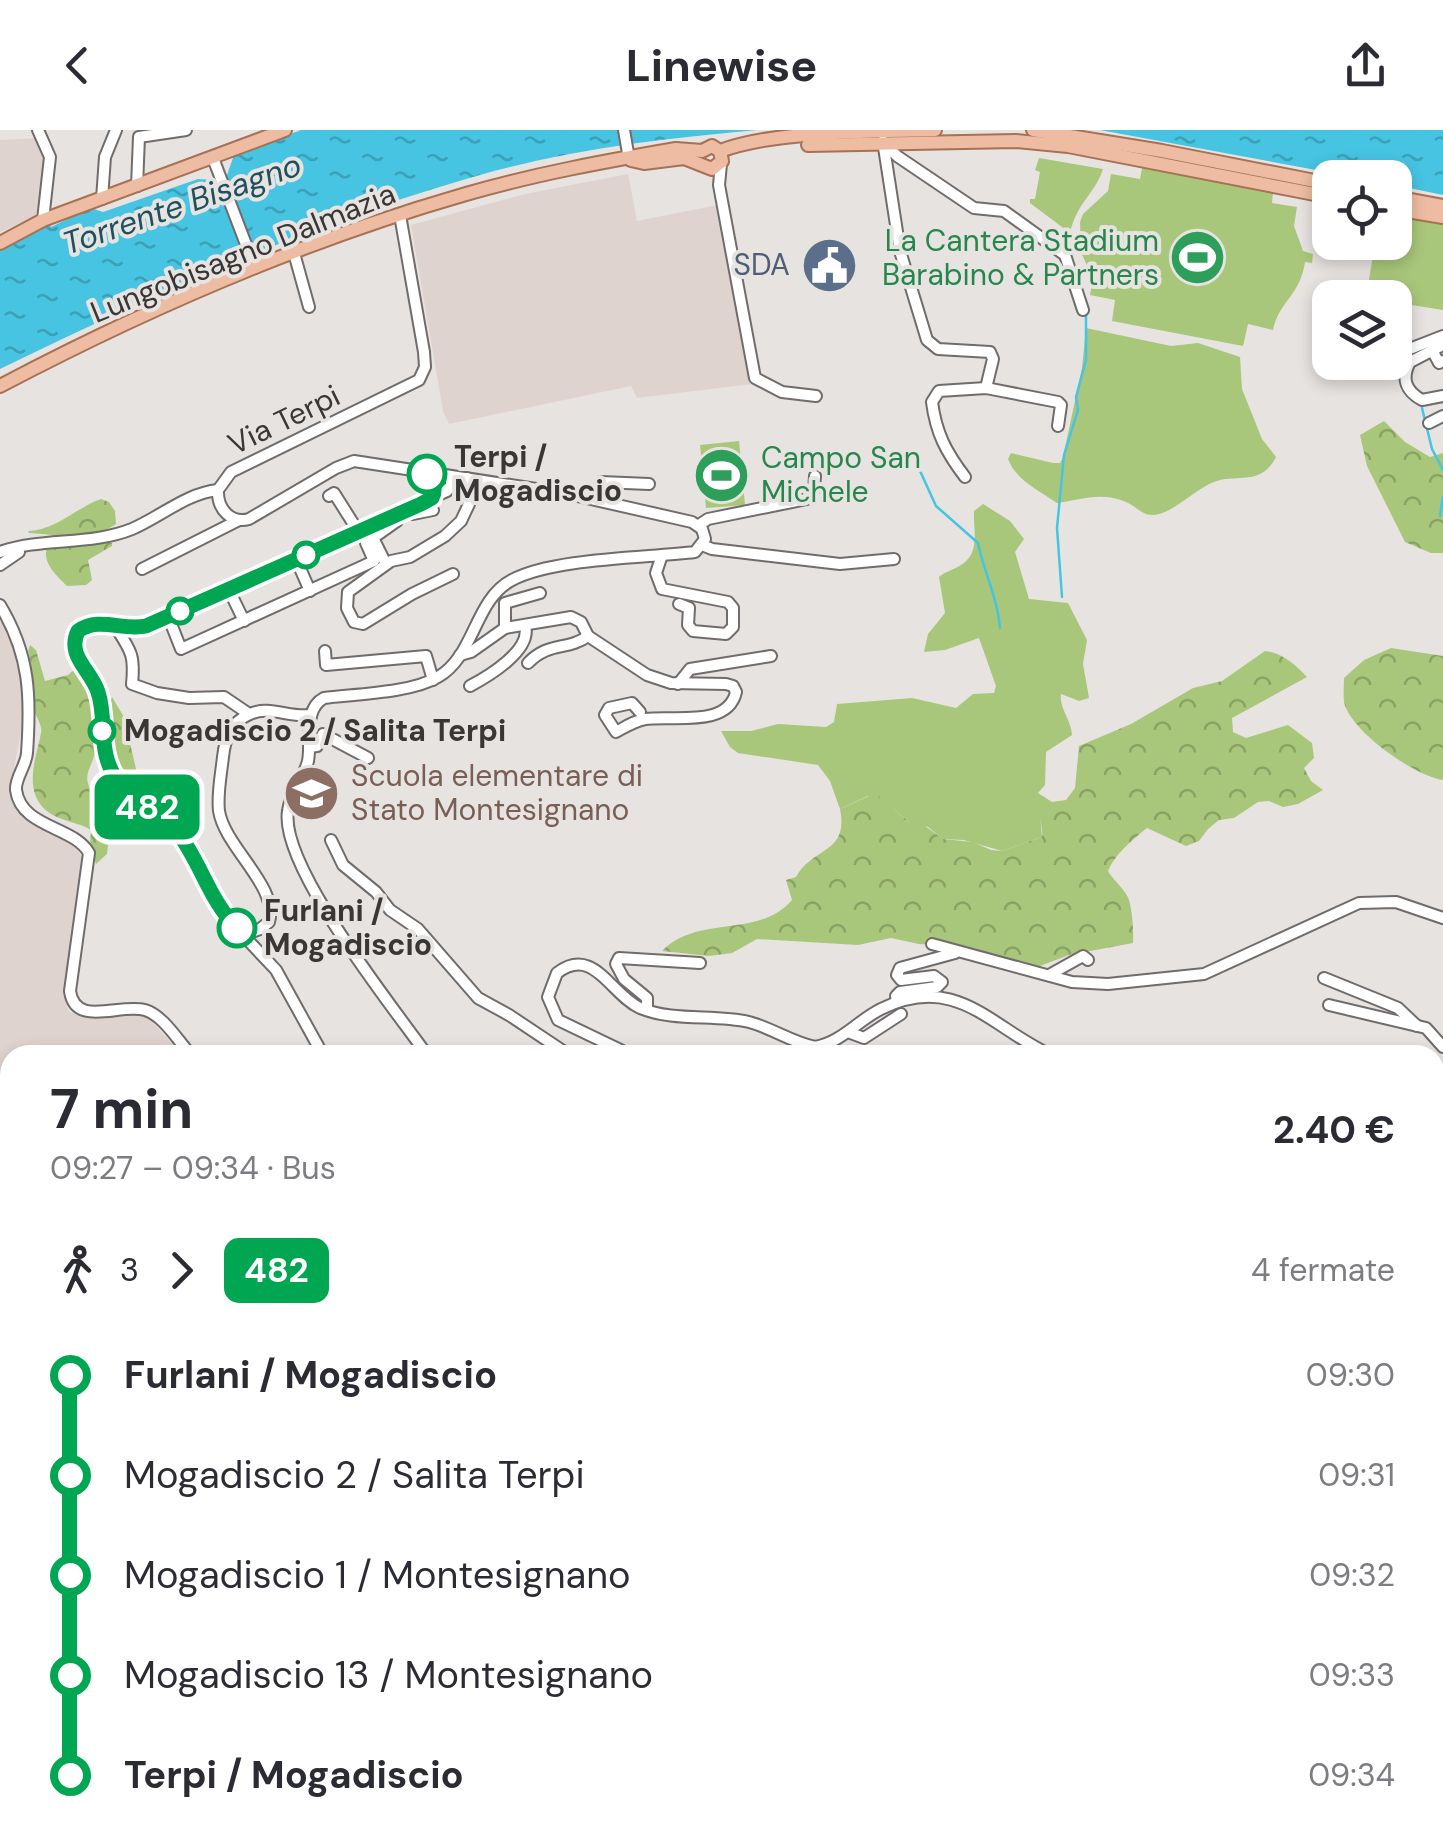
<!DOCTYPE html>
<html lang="it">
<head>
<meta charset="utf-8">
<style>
  body { margin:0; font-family:"DM Sans",sans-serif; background:#f7f7f7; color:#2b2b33; height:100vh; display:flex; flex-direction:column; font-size:38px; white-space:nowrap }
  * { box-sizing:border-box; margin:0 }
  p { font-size:32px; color:#7c7c81 }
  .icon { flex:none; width:55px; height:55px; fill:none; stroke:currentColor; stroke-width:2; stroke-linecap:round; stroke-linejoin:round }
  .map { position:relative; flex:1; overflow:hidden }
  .details { position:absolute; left:0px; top:915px; width:1445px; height:802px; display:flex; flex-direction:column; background:#fff; border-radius:30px 30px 0 0; box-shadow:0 5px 15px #0003 }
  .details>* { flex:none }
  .badge { padding:0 20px; border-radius:15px; font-size:35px; line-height:65px }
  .tools { position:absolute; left:1312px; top:30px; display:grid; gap:20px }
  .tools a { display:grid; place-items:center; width:100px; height:100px; border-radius:20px; background:#fff; box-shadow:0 5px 15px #0003; font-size:50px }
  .map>.badge { position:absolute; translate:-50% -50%; box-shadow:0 0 0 5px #fff }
  .legs { display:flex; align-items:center; gap:15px; height:110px; padding:0 50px; font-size:32px }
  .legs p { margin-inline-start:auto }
  .overview { display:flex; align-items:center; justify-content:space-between; height:170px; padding:0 50px }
  h1 { font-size:55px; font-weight:700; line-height:75px }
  ul { padding:0 50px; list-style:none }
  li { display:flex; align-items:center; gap:35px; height:100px; font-size:38px }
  li i { display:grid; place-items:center; width:15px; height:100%; margin:0 12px; background:currentColor }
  li i::after { content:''; width:25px; height:25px; margin:-12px; border:8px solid; border-radius:50%; background:#fff }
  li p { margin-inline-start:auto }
  li:first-child i { background:linear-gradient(#0000 50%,currentColor 0) }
  li:last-child i { background:linear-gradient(currentColor 50%,#0000 0) }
  header { display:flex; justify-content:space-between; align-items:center; height:130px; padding:0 50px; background:#fff; font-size:45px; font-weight:700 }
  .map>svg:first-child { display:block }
  .built { fill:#dfd3cf }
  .grass { fill:#a9c77a }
  .forest { fill:url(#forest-crowns) }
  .water { fill:url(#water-ripples) }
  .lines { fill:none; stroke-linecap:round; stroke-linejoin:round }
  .stream { stroke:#46c4e2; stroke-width:2.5 }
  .minor-casing { stroke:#6f6c6b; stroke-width:14 }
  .major-casing { stroke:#a77154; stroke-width:16 }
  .minor { stroke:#fff; stroke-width:10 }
  .major { stroke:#eebca2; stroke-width:12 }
  .line-1-casing { stroke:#fff; stroke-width:22 }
  .line-1 { stroke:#00a651; stroke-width:15 }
  .stop-1-dot { fill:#fff; stroke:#00a651; stroke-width:5 }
  .labels { text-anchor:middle; stroke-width:8; stroke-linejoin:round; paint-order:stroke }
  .leisure-label { font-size:30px; fill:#27864d; stroke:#e7e3e1; text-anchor:end }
  .street-label { font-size:30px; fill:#383736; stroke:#e7e3e1 }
  .service-label { font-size:30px; fill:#4e5e75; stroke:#e7e3e1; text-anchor:end }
  .stop-label { font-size:30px; font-weight:bold; fill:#383736; stroke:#e7e3e1; text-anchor:start }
  .education-label { font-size:30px; fill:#785e54; stroke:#e7e3e1; text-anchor:start }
  .water-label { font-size:32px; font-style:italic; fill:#1d515e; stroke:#e7e3e1 }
</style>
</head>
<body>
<header><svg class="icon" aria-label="back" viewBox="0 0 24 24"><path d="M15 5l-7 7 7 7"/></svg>Linewise<svg class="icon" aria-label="share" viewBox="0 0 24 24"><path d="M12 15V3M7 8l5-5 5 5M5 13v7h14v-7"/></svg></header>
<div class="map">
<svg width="1443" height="1716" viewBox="0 0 1443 1716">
  <defs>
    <pattern id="forest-crowns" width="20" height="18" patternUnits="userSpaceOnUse" patternTransform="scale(2.5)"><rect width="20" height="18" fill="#a9c77a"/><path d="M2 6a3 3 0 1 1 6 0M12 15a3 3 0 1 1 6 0" fill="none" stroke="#8ba265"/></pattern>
    <pattern id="water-ripples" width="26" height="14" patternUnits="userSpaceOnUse" patternTransform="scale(2.5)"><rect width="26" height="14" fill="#46c4e2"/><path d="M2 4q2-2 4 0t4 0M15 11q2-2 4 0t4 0" fill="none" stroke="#3ba0b8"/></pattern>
  </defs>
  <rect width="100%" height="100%" fill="#e7e3e1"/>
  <g class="built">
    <path d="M41,8l6,12 -11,66 -36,16v-92z"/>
    <path d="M628,44l9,47 81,-16 34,179 -115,14 -6,-12 -182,38 -6,-13 -32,-186 114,-31z"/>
    <path d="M0,482l15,34 9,40 -3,46 -11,57 18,26 20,19 26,11 9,14 -18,128 3,24 15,7 34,-5 28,1 37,41h-172v69l-10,-13z"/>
  </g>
  <g class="grass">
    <path d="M1039,28l64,11c-8,25 -26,33 -33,64l-40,-30v-4h5l5,-27 -5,-2z"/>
    <path d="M1142,38l131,24 -1,11 25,4 -3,19 9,25 10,3 -1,9 -7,-1c-5,34 -26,39 -32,68l-25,-6 -5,22 -131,-25 3,-21 -25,-5 3,-16 -12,-27 -1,-30 3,-8 25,-23 3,-17 29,5z"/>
    <path d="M1405,86l38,7v87l-44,-7 -4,8v-13h-29l9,-55 20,-1v-18z"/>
    <path d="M1086,198l85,18 27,-3 42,14 2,32 20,50 14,18c-15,30 -40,16 -62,25 -19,7 -43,33 -61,33 -12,0 -17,-9 -27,-13 -24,-11 -47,-2 -69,1 -19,-13 -41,-23 -49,-44l3,-6 42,10h7l3,-6 19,-89z"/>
    <path d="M739,311l6,64 -39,3 -6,-63z"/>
    <path d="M983,374l27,17 14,18 -9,13 14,47 39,4 19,37 -4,24 6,34 -10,3 -18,-7c-2,15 10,25 11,41l-26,17 -1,33 -7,8 4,44 -40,14 -38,-11 -21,-1 -15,-12 -19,-5 -15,-13 -26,-13 -28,13 -10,-28 -12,-16 -80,-12 -8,-6 -9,-16h30l27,-7 48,3 8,-5 3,-18 75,-6 44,10 17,-14 21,-1 2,-7 -17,-48 -34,12 -21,2 4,-18 17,-21 -6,-36c7,-6 14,-7 22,-12 20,-12 12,-35 13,-54z"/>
  </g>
  <g class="forest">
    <path d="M1384,291l21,21 25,15 13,-4v100h-12l-26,-11 -38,-76 -7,-31z"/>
    <path d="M101,369l8,3 6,9 1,13c-26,18 -60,11 -87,9l-1,-2c29,-1 47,-23 73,-32z"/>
    <path d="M96,413h16v3l-24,14 4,20 -6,5 -19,1c-11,-11 -25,-23 -20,-39z"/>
    <path d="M30,515l6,5 9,31 23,-6 8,-7 14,24 6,53c-2,27 -22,30 6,59h24l10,6 -5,11 2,11 -16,-2 -15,4 6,12 -1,8 -11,10 -6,-19 1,-15c-13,-8 -31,-9 -43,-18 -26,-20 -12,-53 -7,-79 2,-10 -8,-19 -9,-29 -2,-20 2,-34 -4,-53z"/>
    <path d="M1391,518l52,8v124c-28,-4 -84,-44 -96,-70 -5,-8 -3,-21 -3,-32l20,-18z"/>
    <path d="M1265,521c16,1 31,14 42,26l-75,41 1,14 13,6 42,-13 24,18 2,15 -10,10 7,13 12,9 -25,14 -15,3 -14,-6 -11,1 -24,16 -15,2 -11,9 -9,12 -13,5 -39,-18c-15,12 -32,26 -39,43 5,9 18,19 21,29 3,10 5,32 4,43l-64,12 -29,11 -22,-3 -49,-16 -50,-3 -28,-6 -33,7 -101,-6 -25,14 -23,3 -47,-5c36,-37 97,-12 130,-51l-6,-20 10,-3c17,-31 53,-23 44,-68l29,-13h10l30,26 9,-1 25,18 30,3 18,8 11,1 40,-14c2,-16 -9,-27 -4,-44l14,9 14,-2 9,-12 4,-42 52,-22 62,-36 29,-7z"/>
    <path d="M112,567l12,20 18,78c-31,-20 -30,-44 -32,-77 0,-10 -2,-14 2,-21z"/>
    <path d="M0,981l10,13v687l-10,2z"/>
    <path d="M1443,1632v84h-80l9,-8h63v-71z"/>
    <path d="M286,1708h975l10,8h-975z"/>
  </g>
  <g class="water">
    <path d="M301,0h456c-88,8 -177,18 -263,41 -171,47 -336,121 -494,198v-121l49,-25 2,4 40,-19 12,4 95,-33 18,1 11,-5 7,-20z"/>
    <path d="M1100,0h343v65l-48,-10v-7l-41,-1z"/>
  </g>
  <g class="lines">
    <g class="stream">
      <path d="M1422,278l10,41 11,21"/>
      <path d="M916,332l20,44 42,37c6,30 19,52 22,85"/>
      <path d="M1440,386l3,-19"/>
      <path d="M1062,467l-5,-69 7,-73 14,-45 -2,-13 10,-37v-47"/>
      <path d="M0,1077l10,-36"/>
      <path d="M0,1410l10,7"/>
      <path d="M1066,1708v8"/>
    </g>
    <defs>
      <g id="minor">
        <path d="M38,0l12,27 -7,63"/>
        <path d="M624,0l5,29"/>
        <path d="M883,11l17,110 27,89 11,9 52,3 3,7 -7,29"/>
        <path d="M883,12l14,14 77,52 30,3 61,44 18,55"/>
        <path d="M213,28l42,110"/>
        <path d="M721,34l-2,21 36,193 27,14 34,4"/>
        <path d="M137,56l2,-49 47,-7"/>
        <path d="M102,69l3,-42 11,-27"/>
        <path d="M400,85l24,137 1,15 -6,13 -188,92 -13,18c-1,19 13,34 31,29l87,-51 18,-7 215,33 123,28 10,7 3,10 -10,13c-49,6 -142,6 -183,28 -38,20 -37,76 -74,97 -27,16 -82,17 -114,21 -21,11 -12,42 -16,63 -4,17 -18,32 -20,50 -9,55 106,197 139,244"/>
        <path d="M294,123l15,54"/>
        <path d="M1443,215l-33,17c-9,17 -4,29 12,38l21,-4"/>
        <path d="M1395,220h12l36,-14"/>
        <path d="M1432,220l7,13 4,-2"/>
        <path d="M1429,293l14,-7"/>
        <path d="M965,347c-19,-25 -29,-44 -33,-75l7,-11 47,-3 72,14 3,3 -3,21"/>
        <path d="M329,366l5,-3 24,38"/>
        <path d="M597,369l4,-17 48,2"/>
        <path d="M413,384l20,-4"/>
        <path d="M699,395l9,-6 99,-20 7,-9 1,-14"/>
        <path d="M702,415l10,4 128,15 54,-5"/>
        <path d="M0,422c42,-15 90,-6 132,-23 28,-12 55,-36 86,-39"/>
        <path d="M662,425l-6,18 6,16 66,13 5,6v19l-7,7 -33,-3 -5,-6 1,-17 -10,-4"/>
        <path d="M296,429l14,32"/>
        <path d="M386,434l-13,-26 24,-17"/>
        <path d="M0,435l19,-13"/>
        <path d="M142,439l95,-48"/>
        <path d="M453,444l-41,20 -49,30 -9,-2 -7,-14 1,-16 43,-31 19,-4 35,-21 16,-15 8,-17 -2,-26"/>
        <path d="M229,460l15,31"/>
        <path d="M0,475c30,50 31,91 27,148 -1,13 -12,25 -11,37 5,38 58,36 73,63l-19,138c5,37 50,12 75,19 18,5 34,32 46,45"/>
        <path d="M168,486l13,33 193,-88 -8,-18"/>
        <path d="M115,496c16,25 20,29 17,58l25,9 32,5 35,-1 25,17"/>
        <path d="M505,498v-25l35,-10"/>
        <path d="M325,521l1,14 100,-9 7,24"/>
        <path d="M460,525l11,-3 34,-24 66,-11 10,5 7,14 59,39 24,8 55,1 7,2 3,6c-8,36 -63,23 -91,27 -11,2 -20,8 -29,13l-11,-17 4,-7 23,-5 8,9"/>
        <path d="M528,533c21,-22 40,-12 60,-27"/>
        <path d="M678,554l12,-15 81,-13"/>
        <path d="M470,556c19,-10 62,-36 55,-60"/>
        <path d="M309,617l8,-1 6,-12 45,24"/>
        <path d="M331,710l12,25 33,27 14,18 28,19 60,69 31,17 60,40"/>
        <path d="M244,805l16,-6 9,-7c10,-36 -44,-74 -50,-111 -2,-17 2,-36 4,-54 2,-19 8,-35 27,-43 19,-9 40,4 60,1"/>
        <path d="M932,814l140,38 36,2 96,-10 155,-71 37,-1 47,16"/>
        <path d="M1049,845l34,-19 5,4"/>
        <path d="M1324,848l74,30 19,18"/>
        <path d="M897,872l-1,-6 4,-4 37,-5 5,-5 -8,-6 -33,4 -4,-5 3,-7 55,-15"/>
        <path d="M1329,875l97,23 17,19"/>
        <path d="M647,880v-12l-23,-19 -8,-15 3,-6 81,5"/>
        <path d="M848,902l16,6 37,-24"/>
        <path d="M323,925l-47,-85 -52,-55 -42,-76 -22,-24 -29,-19 -19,-25 -10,-37 -2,-35 -4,-13 -18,-26 -5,-20 5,-9 18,-8 38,6 13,-4 300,-134 4,-6v-8"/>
        <path d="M631,925l-73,-35 -10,-23 9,-24c37,-28 53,21 83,35 34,14 74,6 109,14 23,6 42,20 66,25 27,-5 42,-26 66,-38 76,-37 110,19 170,46"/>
        <path d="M1435,961l8,9"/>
        <path d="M1443,1067v23"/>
        <path d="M1435,1345l8,5"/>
        <path d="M1435,1501l8,-1"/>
        <path d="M1435,1607l8,4"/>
        <path d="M62,1716h41"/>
        <path d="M145,1716l10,-3 30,3"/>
      </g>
      <g id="major">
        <path d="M1033,0l129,21 168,33"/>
        <path d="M808,15l208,-4 52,5 262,51"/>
        <path d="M631,30l13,3 40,-5 28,11 10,-8 -2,-10"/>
        <path d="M1395,67l48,9"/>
        <path d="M1395,79l48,8"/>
        <path d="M0,113l43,-23 242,-90"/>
        <path d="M0,256c148,-78 306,-146 466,-192 69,-20 140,-33 210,-45l26,2 10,-5 8,5c56,-21 153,-19 215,-21"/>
      </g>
    </defs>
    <use href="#minor" class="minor-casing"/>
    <use href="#major" class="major-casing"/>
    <use href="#minor" class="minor"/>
    <use href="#major" class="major"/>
  </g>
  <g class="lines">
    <defs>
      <path id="line-1" d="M237,798c-26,-26 -35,-61 -56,-91 -19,-26 -50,-35 -67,-62 -16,-25 -7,-56 -16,-83 -7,-22 -32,-36 -20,-61 21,-15 44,0 68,-5l275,-122 11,-6c4,-8 2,-17 -5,-24"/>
    </defs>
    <use href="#line-1" class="line-1-casing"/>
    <use href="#line-1" class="line-1"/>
  </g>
  <defs>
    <symbol id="stadium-disc" viewBox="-11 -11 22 22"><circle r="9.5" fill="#2e9e5b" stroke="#e7e3e1"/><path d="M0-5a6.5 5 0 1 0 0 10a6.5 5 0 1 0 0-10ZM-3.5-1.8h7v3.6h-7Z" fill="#fff"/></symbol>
    <symbol id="civic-disc" viewBox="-11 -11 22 22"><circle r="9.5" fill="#5c6f8a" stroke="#e7e3e1"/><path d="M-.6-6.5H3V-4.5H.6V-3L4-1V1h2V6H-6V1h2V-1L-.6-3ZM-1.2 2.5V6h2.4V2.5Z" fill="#fff"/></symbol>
    <symbol id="school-disc" viewBox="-11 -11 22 22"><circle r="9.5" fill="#8d6e63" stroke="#e7e3e1"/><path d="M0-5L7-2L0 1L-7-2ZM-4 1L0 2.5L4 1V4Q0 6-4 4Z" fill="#fff"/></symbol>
  </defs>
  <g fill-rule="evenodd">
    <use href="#stadium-disc" x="1166" y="96" width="63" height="63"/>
    <use href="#civic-disc" x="798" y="104" width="63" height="63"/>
    <use href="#stadium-disc" x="690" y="314" width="63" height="63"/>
    <use href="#school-disc" x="280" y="632" width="63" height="63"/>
  </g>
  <g class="stop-1-dot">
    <circle cx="427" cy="344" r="18"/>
    <circle cx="306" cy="425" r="12"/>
    <circle cx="180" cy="481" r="12"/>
    <circle cx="102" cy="601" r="12"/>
    <circle cx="237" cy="798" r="18"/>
  </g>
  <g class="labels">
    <g class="leisure-label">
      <text x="1159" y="121">La Cantera Stadium<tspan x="1159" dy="34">Barabino &amp; Partners</tspan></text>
      <text x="761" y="338" text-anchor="start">Campo San<tspan x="761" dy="34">Michele</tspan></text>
    </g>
    <g class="street-label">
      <text transform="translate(243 123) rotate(-22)" y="10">Lungobisagno Dalmazia</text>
      <text transform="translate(284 290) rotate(-26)" y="10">Via Terpi</text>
    </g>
    <g class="service-label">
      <text x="790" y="145">SDA</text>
    </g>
    <g class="stop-label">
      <text x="454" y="337">Terpi /<tspan x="454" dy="34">Mogadiscio</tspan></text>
      <text x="124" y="611">Mogadiscio 2 / Salita Terpi</text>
      <text x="264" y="791">Furlani /<tspan x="264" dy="34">Mogadiscio</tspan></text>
    </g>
    <g class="education-label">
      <text x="351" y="656">Scuola elementare di<tspan x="351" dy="34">Stato Montesignano</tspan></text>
    </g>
    <g class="water-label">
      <text transform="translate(182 74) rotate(-19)" y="11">Torrente Bisagno</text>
    </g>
  </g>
</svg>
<div class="tools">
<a><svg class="icon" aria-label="locate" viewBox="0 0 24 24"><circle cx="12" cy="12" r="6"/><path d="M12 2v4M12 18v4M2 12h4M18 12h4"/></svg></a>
<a><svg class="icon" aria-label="layers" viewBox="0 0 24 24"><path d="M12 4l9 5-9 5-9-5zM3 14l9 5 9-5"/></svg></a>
</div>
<b class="badge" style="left:147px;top:677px;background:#00a651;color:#fff">482</b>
<section class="details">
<div class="overview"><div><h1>7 min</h1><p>09:27 – 09:34 · Bus</p></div><b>2.40 €</b></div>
<div class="legs"><svg class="icon" aria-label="walk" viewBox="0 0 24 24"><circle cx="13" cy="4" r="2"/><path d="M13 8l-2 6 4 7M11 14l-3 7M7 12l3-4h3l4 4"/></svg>3<svg class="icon" aria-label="forward" viewBox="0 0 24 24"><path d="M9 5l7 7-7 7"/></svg><b class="badge" style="background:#00a651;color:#fff">482</b><p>4 fermate</p></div>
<ul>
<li><i style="color:#00a651"></i><b>Furlani / Mogadiscio</b><p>09:30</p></li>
<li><i style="color:#00a651"></i><span>Mogadiscio 2 / Salita Terpi</span><p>09:31</p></li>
<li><i style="color:#00a651"></i><span>Mogadiscio 1 / Montesignano</span><p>09:32</p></li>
<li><i style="color:#00a651"></i><span>Mogadiscio 13 / Montesignano</span><p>09:33</p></li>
<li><i style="color:#00a651"></i><b>Terpi / Mogadiscio</b><p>09:34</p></li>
</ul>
</section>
</div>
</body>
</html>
